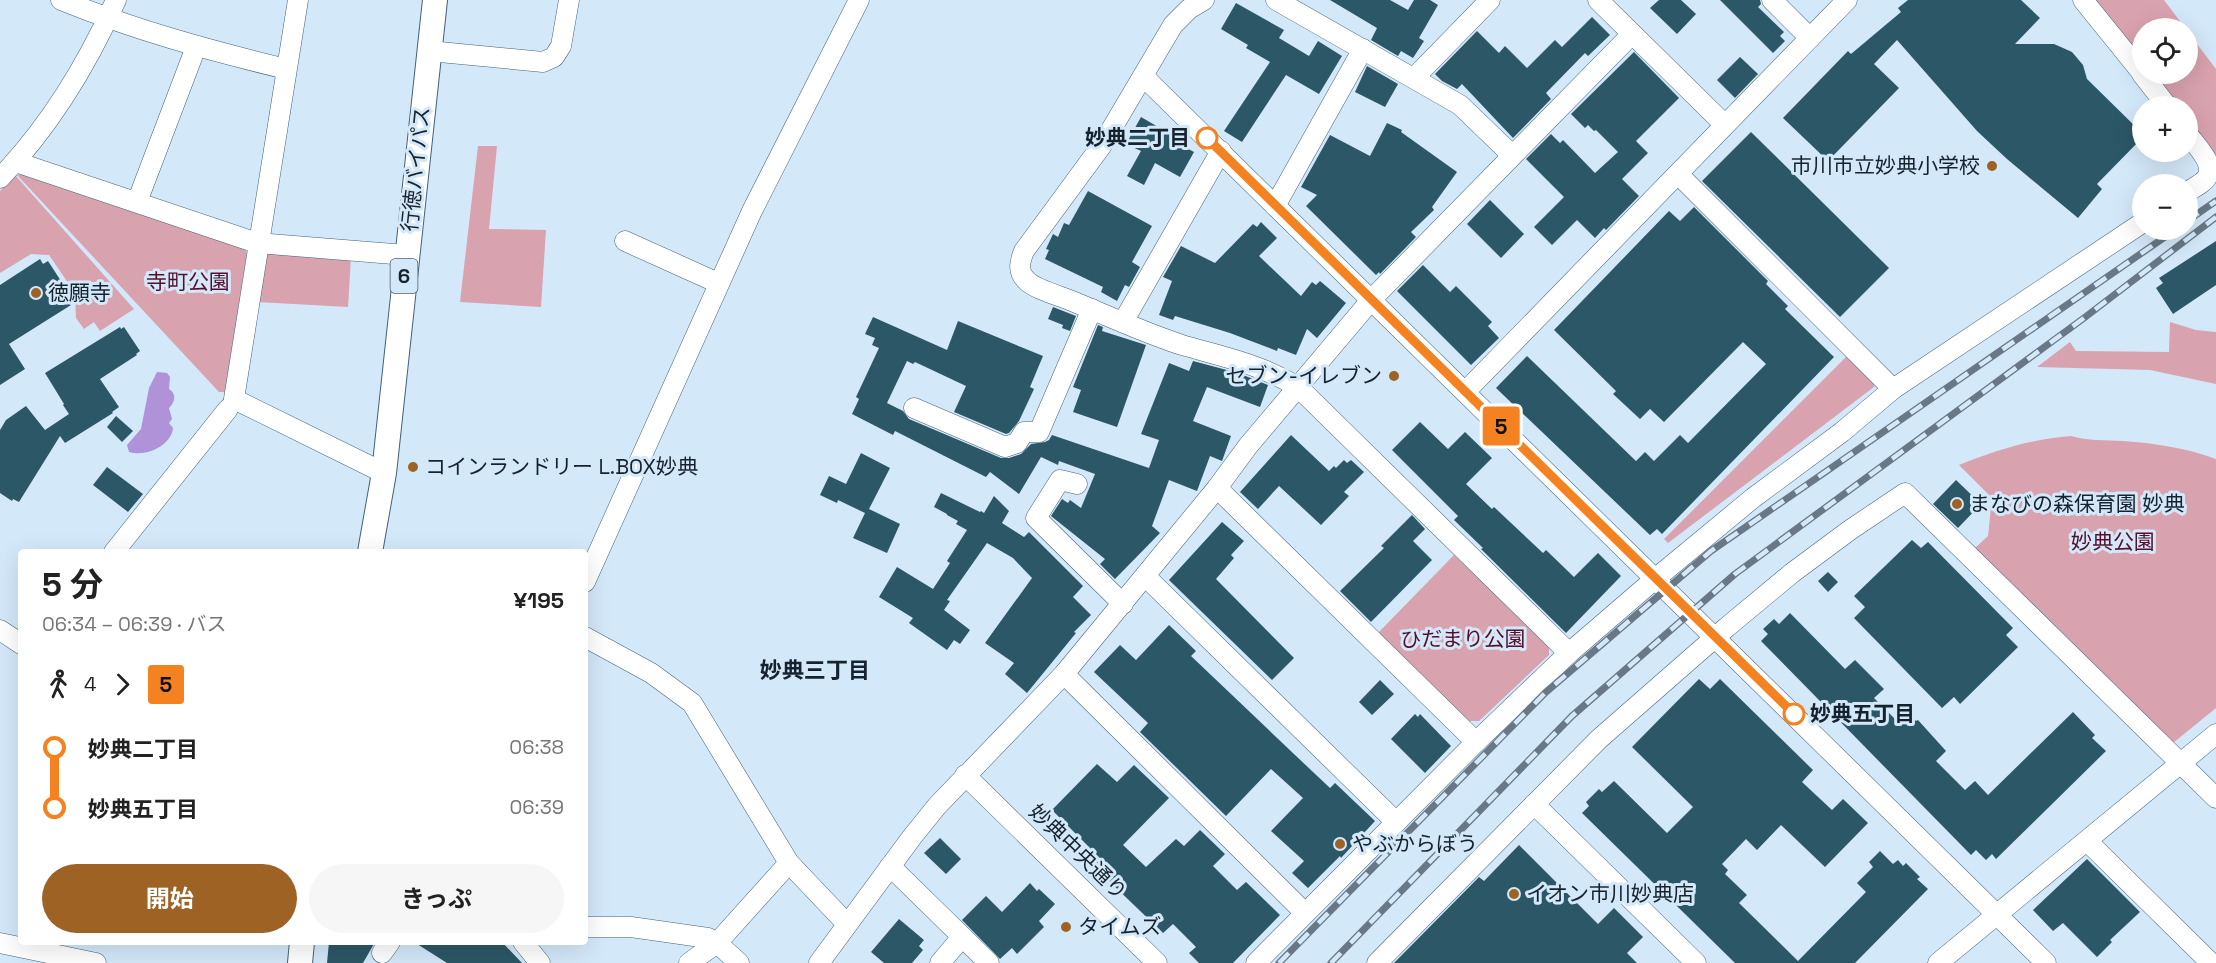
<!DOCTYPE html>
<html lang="ja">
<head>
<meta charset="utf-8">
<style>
  body { margin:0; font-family:"Space Grotesk","Noto Sans JP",sans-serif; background:#f6f6f6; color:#222; height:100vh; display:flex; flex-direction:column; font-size:22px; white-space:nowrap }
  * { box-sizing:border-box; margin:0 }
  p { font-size:20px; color:#767676 }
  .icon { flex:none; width:33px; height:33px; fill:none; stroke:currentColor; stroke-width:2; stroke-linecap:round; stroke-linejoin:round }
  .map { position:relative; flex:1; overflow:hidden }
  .side { position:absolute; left:18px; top:549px; width:570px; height:396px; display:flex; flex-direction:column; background:#fff; border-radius:6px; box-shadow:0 6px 24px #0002 }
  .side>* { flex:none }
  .badge { padding:0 12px; border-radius:4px; font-size:21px; line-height:39px }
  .fabs { position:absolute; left:2132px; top:18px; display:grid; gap:12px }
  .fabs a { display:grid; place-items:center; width:66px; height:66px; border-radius:50%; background:#fff; box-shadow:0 6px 24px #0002; font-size:30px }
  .map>.badge { position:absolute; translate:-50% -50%; box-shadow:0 0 0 3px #fff }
  .legs { display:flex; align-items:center; gap:9px; height:66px; padding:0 24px; font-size:20px }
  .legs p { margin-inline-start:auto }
  .summary { display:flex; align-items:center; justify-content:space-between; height:102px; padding:0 24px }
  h1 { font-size:33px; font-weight:700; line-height:45px }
  .cta { display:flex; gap:12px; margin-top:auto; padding:12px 24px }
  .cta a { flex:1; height:69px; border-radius:36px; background:#9e6324; color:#fff; font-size:24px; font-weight:700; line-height:69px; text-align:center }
  .cta a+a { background:#f6f6f6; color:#222 }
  ul { padding:0 24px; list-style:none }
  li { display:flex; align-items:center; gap:21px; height:60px; font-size:22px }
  li i { display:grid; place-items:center; width:9px; height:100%; margin:0 8px; background:currentColor }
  li i::after { content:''; width:15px; height:15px; margin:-8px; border:4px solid; border-radius:50%; background:#fff }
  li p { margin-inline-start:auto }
  li:first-child i { background:linear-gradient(#0000 50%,currentColor 0) }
  li:last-child i { background:linear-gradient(currentColor 50%,#0000 0) }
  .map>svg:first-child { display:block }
  .green { fill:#d9a2af }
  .water { fill:#af92d7 }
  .building { fill:#2c5767 }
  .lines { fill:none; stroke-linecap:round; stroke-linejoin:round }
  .minor-casing { stroke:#42627b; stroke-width:21 }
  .major-casing { stroke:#42627b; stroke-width:26 }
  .minor { stroke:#fff; stroke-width:20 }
  .major { stroke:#fff; stroke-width:24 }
  .rail-casing { stroke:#687886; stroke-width:7 }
  .rail { stroke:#d3e8f9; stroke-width:4.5; stroke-dasharray:14; stroke-linecap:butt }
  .line-1-casing { stroke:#fff; stroke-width:14 }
  .line-1 { stroke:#f58220; stroke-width:9 }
  .stop-1-dot { fill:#fff; stroke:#f58220; stroke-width:3 }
  .poi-dot { fill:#9e6324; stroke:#d3e8f9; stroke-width:2 }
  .labels { text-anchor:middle; stroke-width:6; stroke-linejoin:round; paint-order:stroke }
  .shield { fill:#d3e8f9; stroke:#4f5e6b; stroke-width:1.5 }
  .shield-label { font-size:20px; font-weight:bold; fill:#16232e }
  .stop-label { font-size:21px; font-weight:bold; fill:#16232e; stroke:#d3e8f9; text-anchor:end }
  .poi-label { font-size:21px; fill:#16232e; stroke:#d3e8f9; text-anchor:start }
  .street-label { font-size:21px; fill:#16232e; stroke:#d3e8f9 }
  .park-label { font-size:21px; fill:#560e2a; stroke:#d3e8f9 }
  .neighbourhood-label { font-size:22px; font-weight:bold; fill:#16232e; stroke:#d3e8f9 }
</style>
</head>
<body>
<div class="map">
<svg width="2216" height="963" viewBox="0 0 2216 963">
  <rect width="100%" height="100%" fill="#d3e8f9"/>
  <g class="green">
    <path d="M2092,0h72l21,28h-43v33z"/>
    <path d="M2187,31l29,38v91l-29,-39v-15h-10l-25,-32h35z"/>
    <path d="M478,146h19l-8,83 57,1 -5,77 -81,-5z"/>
    <path d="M22,174l220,71 5,8 -22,139h-6l-202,-217z"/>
    <path d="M15,175l119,134 -34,22 -6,-9 -10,7 -8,-11 -1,-25 -26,-38 -18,-1 -31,19v-82z"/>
    <path d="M271,251l80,6 -3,50 -91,-5 7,-46z"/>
    <path d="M2170,322l26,8 20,2v52l-66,-14 -113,-3 33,-25 6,9 93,1z"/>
    <path d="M1849,354l26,24 -1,9 -206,156 -4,-4z"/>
    <path d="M2071,436c17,5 34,4 52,5 30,2 64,7 93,18v249l-43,35 -199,-194 14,-13 4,-38 -33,-33c37,-15 73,-26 112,-29z"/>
    <path d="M1454,555l95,91v9l-70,66h-11l-90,-88z"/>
  </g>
  <path class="water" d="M157,372l10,1 3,4 -1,12c8,5 6,13 0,19l3,11 -3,4 4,5c-2,18 -27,29 -44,24l-2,-7 14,-16 8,-41z"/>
  <g class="building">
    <path d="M1330,0h60l18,10 6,-10h16l8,5 -19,33 5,3 -11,17 -12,-7 -3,5 -27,-16 6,-12z"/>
    <path d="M1659,0h22l15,14 -19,20 -27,-26z"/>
    <path d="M1720,0h40l1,4 -3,3 26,25 -4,4 5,5 -12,12z"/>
    <path d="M1908,0h113l19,18 -25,26h39l18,8 11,13 4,14 55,54v5l-45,46 5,5 -24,29 -71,-59 -30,-28 -80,-91 -23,24 25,24 -71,73 -45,-43 65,-67 3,3 50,-42 -3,-4z"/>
    <path d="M1236,3l48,27 -5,8 30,18 9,-15 24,15 -23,38 -33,-19 -44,67 -18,-11 46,-69 -24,-14 2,-3 -27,-16z"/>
    <path d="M1592,17l18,18 -22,21 -3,-3 -39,40 5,6 -38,39 -51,-54 -5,5 -15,-8 -7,-7 42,-43 22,22 6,-7 22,22 28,-28 7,7z"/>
    <path d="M1634,52l45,46 -43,43 12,12 -26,26 17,17 -33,34 -2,-2 -9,10 -18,-18 -25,25 -18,-18 30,-30 -38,-38 25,-25 9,9 3,-3 32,33 23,-21 -22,-22 -2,1 -6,-6 -3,3 -14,-14z"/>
    <path d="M1740,57l18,17 -23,24 -18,-18z"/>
    <path d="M1367,66l31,18 -13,23 -30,-15z"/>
    <path d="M1141,117l31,18 -2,4 24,13 -14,25 -25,-14 -11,22 -17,-9 14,-25 -15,-7z"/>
    <path d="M1387,123l15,7 -1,2 56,40 -25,35 2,3 -23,22 5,5 -36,37 -1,-2 -3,3 -70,-69 11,-11 -16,-8 29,-52 40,21z"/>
    <path d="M1751,132l138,136 -49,49 -138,-136z"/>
    <path d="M1088,191l64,35 -20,36 8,5 -11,20 -4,-2 -8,16 -16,-9 2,-5 -58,-28 4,-9 -3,-1 7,-15 5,3 6,-14 5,2z"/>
    <path d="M1490,200l34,34 -23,24 -34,-34z"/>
    <path d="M1694,207l74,74 -2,3 22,22 -3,3 49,48 -172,177 -5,-5 -7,6 -154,-147 31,-32 109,105 9,-9 9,9 26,-26 8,8 78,-79 -23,-22 -79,80 -14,-13 -10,10 -27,-25 3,-3 -62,-61 115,-119 11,10z"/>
    <path d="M1261,222l16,16 -18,18 42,40 11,-14 4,3 4,-4 26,22 -29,35 -10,-9 -11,26 -18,-7 -1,3 -47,-18 -55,-17 -2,4 -14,-5 13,-34 -9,-4 18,-31 34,17 38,-39 4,3z"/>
    <path d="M2216,241v44l-43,29 -17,-26 7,-5 -4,-5z"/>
    <path d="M40,259l3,5 5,-3 24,37 -4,2 3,5 -62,39 16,25 -25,16v-100z"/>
    <path d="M1423,265l27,27 6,-6 36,36 -4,4 11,12 -28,27 -74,-74z"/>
    <path d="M1053,307l23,9 -6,15 -8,-3 1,-3 -15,-6z"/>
    <path d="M873,317l74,33 11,-29 85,35 -13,31 4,2 -15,32 -10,12 -3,1 -52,-22 12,-26 -51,-24 -2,2 -6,-3 -20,42 16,8 6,8 92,39h8l12,-4 10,-10 14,-2 4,-2 3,-5 97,33 10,-28 -18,-6 28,-71 20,8 4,-10 45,12 30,12 -8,22 -53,-20 -14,34 38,15 -9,25 -12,-5 -13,35 -28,-11 -17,46 8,7 -45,46 -15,-15 5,-5 -54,-43 11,-17 6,4 2,-3 11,8 14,-34 -36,-13 -1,4 -17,-8 -22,37 -29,-22 -4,5 -91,-46 -2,4 -41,-21 7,-15 -3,-2 23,-49 -7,-3 3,-7 -10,-4z"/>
    <path d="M1098,325l5,2 -1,4 44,14 -29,82 -44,-15 8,-22 -8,-3z"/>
    <path d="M120,327l1,2 3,-2 16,24 -4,3 1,1 -37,24 19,28 -7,5 1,1 -48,30 -5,-7 -41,66 -6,-3 -1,2 -12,-8v-63l6,-10 20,-14 19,24 24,-16 -6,-9 1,-1 -19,-31z"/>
    <path d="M116,416l17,15 -11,11 -15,-15z"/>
    <path d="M1420,422l28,27 17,-17 27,26 -26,26 26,25 2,-2 49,46 3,-3 28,27 24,-24 23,23 -55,57 -85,-84 2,-1 -29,-28 4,-4 -66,-66z"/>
    <path d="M1291,435l38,36 5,-5 2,2 8,-8 3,3 4,-3 13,12 -20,20 5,4 -28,29 -42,-39 -21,23 -18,-17z"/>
    <path d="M861,453l29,15 -21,41 31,15 -13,29 -34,-15 12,-25 -27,-13 -1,3 -17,-8 9,-19 17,8z"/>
    <path d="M107,467l36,27 -15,18 -35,-27z"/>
    <path d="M1956,480l25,24 -23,24 -25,-24z"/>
    <path d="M941,493l39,19 1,-1 3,2 10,-17 15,15 -7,12 22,14 5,-5 54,54 -10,11 18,18 -17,17 2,1 -49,60 -22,-19 9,-11 -29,-20 47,-65 -19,-20 -26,-15 -40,57 3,1 -6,9 26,20 -10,14 -6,-4 -7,10 -38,-27 4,-5 -34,-21 18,-30 36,22 17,-26 -3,-2 20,-31 -11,-6 2,-3 -11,-6v-1l-13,-7z"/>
    <path d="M1412,515l13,14 -12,12 19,19 -61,62 -31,-31 44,-43 -3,-2z"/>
    <path d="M1222,522l22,19 -13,14 3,3 -18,21 78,79 -22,22 -103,-100z"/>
    <path d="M1912,540l9,8 7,-6 85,86 -7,7 12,12 -58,57 -6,-7 -12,11 -88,-90 11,-11 -11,-11z"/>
    <path d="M1828,572l10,10 -10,10 -10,-11z"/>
    <path d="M1790,613l55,56 10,-9 29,29 -10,9 23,23 10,-9 9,9 2,-1 28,31 -10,10 29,29 10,-9 13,14 85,-83 22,23 -3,3 14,13 -110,108 -4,-5 -6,6 -10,-10 -5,5 -210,-214 7,-7 -5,-5 11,-10 5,5z"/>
    <path d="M1169,625l27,26 -5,5 104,99 35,33 5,-5 40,38 -34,37 -1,-2 -32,32 -16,-15 12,-12 -33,-30 32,-33 -32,-29 -45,47 -86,-84 8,-9 -54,-51 26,-27 16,15z"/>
    <path d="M1699,679l11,10 10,-10 93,91 -11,12 30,28 11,-11 25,24 -43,44 -44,-42 -24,25 -11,-11 -24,25 6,6 -3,4 22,21 -8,8 59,58 68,-69 -9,-9 16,-16 -4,-5 11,-11 13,13 5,-4 5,6 3,-3 14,14 -3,2 11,10 -73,74h-120l-153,-150 7,-7 -3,-4 13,-13 3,3 12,-11 53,52 26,-26 -61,-60z"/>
    <path d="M1380,680l14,14 -22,21 -13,-13z"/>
    <path d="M1415,714l3,3 2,-3 31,32 -26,27 -34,-34z"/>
    <path d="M1097,764l20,18 17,-17 35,33 -46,47 23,22 30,-28 8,7 16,-16 25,24 -12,12 24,24 9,-8 34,33 -47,48h-34l-10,-10 7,-6 -23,-23 -10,9 -55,-53 -4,-6 2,-1 -15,-15 4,-5 -43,-43z"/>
    <path d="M940,838l21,21 -15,15 -22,-21z"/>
    <path d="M1519,845l79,79 16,-16 29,29 -16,16 10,10h-243l85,-86 5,4z"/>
    <path d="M2087,859l53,53 -30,28 2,2 -15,15 -34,-34 -10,8 -20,-21z"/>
    <path d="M1030,883l7,8 2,-2 16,15 -16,17 5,6 -27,27 -5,-6 -12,11 -38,-39 24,-24 16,16z"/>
    <path d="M899,919l25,21 -5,6 4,4 -11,13h-28l-13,-11z"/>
    <path d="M329,942h46l-12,21h-36z"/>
    <path d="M414,942h88l20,21h-75z"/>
  </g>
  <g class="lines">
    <defs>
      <g id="minor">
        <path d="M61,0c74,30 147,50 225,69"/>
        <path d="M298,0l-64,399 150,74"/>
        <path d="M1204,0l-15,9 -16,16 -71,120 -78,106c-4,10 -7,20 2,29 8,9 34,16 46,21 36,15 73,32 110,44 42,12 78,19 116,42l271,266"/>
        <path d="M1276,0l184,105 52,50"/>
        <path d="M1598,0l127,125"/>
        <path d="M1772,0l38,38"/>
        <path d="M2083,0l59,73"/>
        <path d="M429,51l114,11 11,-5 7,-11 8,-46"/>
        <path d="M2142,74l25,32"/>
        <path d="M1144,77l902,886"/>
        <path d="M1415,77l75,-77"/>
        <path d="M2187,133c7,11 29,30 20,44 -3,6 -14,11 -20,15"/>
        <path d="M16,162l241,81 149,12"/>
        <path d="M1678,174l215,215"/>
        <path d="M0,178c49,-51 87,-113 116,-178"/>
        <path d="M137,202l59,-155"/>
        <path d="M1275,206l88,-157"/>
        <path d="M625,241l93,42"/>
        <path d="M1123,322l98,-171"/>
        <path d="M1466,391l381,-391"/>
        <path d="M914,408l91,39 12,-4 7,-11h15l53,-123"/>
        <path d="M1077,484l-17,-4 -24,38 87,86"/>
        <path d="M1217,488l259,254"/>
        <path d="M114,552l114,-143"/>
        <path d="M1145,576l251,246"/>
        <path d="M585,582l167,-371 107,-211"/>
        <path d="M0,630l21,14"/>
        <path d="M585,637l66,36 41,30 97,160 58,61"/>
        <path d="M1064,674l241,239"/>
        <path d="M965,775l192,188"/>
        <path d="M1534,804l162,159"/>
        <path d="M2087,841l124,122"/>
        <path d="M890,866l99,97"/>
        <path d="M585,927h46l77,11 9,5 22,20"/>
        <path d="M523,942l17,21"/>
        <path d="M0,943l96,20"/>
        <path d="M382,953l8,-11"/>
        <path d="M689,963l28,-20 72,-80"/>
        <path d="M819,963l93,-126 25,-31 127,-132 153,-186 31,-42 124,-147 260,-265"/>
        <path d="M940,963l22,-26"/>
        <path d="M1256,963l220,-221 93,-89 86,-74 98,-81 89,-66 51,-43 249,-166"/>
        <path d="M1377,963l222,-224 128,-112 65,-54 58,-43 55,-37 311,305"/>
        <path d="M1938,963l278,-229"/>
      </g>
      <g id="major">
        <path d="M370,552l14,-79 51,-473"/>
        <path d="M300,963l2,-21"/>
      </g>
    </defs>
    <use href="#minor" class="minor-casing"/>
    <use href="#major" class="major-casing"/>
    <use href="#minor" class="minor"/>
    <use href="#major" class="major"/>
    <defs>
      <g id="rail">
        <path d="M2187,221l29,-20"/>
        <path d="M1279,963l267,-271 165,-141 464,-321"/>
        <path d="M1331,963l241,-247 163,-142 349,-256 132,-101"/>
      </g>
    </defs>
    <use href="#rail" class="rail-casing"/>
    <use href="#rail" class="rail"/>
  </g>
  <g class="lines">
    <defs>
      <path id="line-1" d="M1207,138l587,576"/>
    </defs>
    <use href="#line-1" class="line-1-casing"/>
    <use href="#line-1" class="line-1"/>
  </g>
  <g class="stop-1-dot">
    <circle cx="1207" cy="138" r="10"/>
    <circle cx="1794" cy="714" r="10"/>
  </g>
  <g class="poi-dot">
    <circle cx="1992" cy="166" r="6"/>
    <circle cx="36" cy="293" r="6"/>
    <circle cx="1394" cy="376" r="6"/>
    <circle cx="413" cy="467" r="6"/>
    <circle cx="1957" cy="504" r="6"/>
    <circle cx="1340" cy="844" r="6"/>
    <circle cx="1514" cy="894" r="6"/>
    <circle cx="1066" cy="927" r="6"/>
  </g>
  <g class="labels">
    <rect class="shield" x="390.5" y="259" width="27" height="34" rx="4.5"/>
    <g class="shield-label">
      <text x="404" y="283">6</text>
    </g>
    <g class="stop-label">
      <text x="1190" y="145">妙典二丁目</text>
      <text x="1810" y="721" text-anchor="start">妙典五丁目</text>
    </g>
    <g class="poi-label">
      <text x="1980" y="173" text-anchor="end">市川市立妙典小学校</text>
      <text x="48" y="300">徳願寺</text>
      <text x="1382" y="383" text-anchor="end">セブン-イレブン</text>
      <text x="425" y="474">コインランドリー L.BOX妙典</text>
      <text x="1969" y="511">まなびの森保育園 妙典</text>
      <text x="1352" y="851">やぶからぼう</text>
      <text x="1526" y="901">イオン市川妙典店</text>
      <text x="1078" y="934">タイムズ</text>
    </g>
    <g class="street-label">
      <text transform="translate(416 169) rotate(-84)" y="7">行徳バイパス</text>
      <text transform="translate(1078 852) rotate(44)" y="7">妙典中央通り</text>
    </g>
    <g class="park-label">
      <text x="188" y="289">寺町公園</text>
      <text x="2113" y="549">妙典公園</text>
      <text x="1463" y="646">ひだまり公園</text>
    </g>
    <g class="neighbourhood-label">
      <text x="815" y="678">妙典三丁目</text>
    </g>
  </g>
</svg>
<div class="fabs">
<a><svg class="icon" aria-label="locate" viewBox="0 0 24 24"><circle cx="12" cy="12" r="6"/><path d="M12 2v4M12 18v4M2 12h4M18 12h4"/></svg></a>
<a>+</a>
<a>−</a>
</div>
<b class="badge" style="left:1501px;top:426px;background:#f58220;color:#111">5</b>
<section class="side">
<div class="summary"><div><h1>5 分</h1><p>06:34 – 06:39 · バス</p></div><b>¥195</b></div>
<div class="legs"><svg class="icon" aria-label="walk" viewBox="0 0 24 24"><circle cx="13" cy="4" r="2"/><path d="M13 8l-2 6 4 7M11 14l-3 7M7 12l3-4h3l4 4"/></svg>4<svg class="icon" aria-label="forward" viewBox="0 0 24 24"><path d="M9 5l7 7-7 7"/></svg><b class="badge" style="background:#f58220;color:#111">5</b></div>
<ul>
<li><i style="color:#f58220"></i><b>妙典二丁目</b><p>06:38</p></li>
<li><i style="color:#f58220"></i><b>妙典五丁目</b><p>06:39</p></li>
</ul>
<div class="cta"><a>開始</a><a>きっぷ</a></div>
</section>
</div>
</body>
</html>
